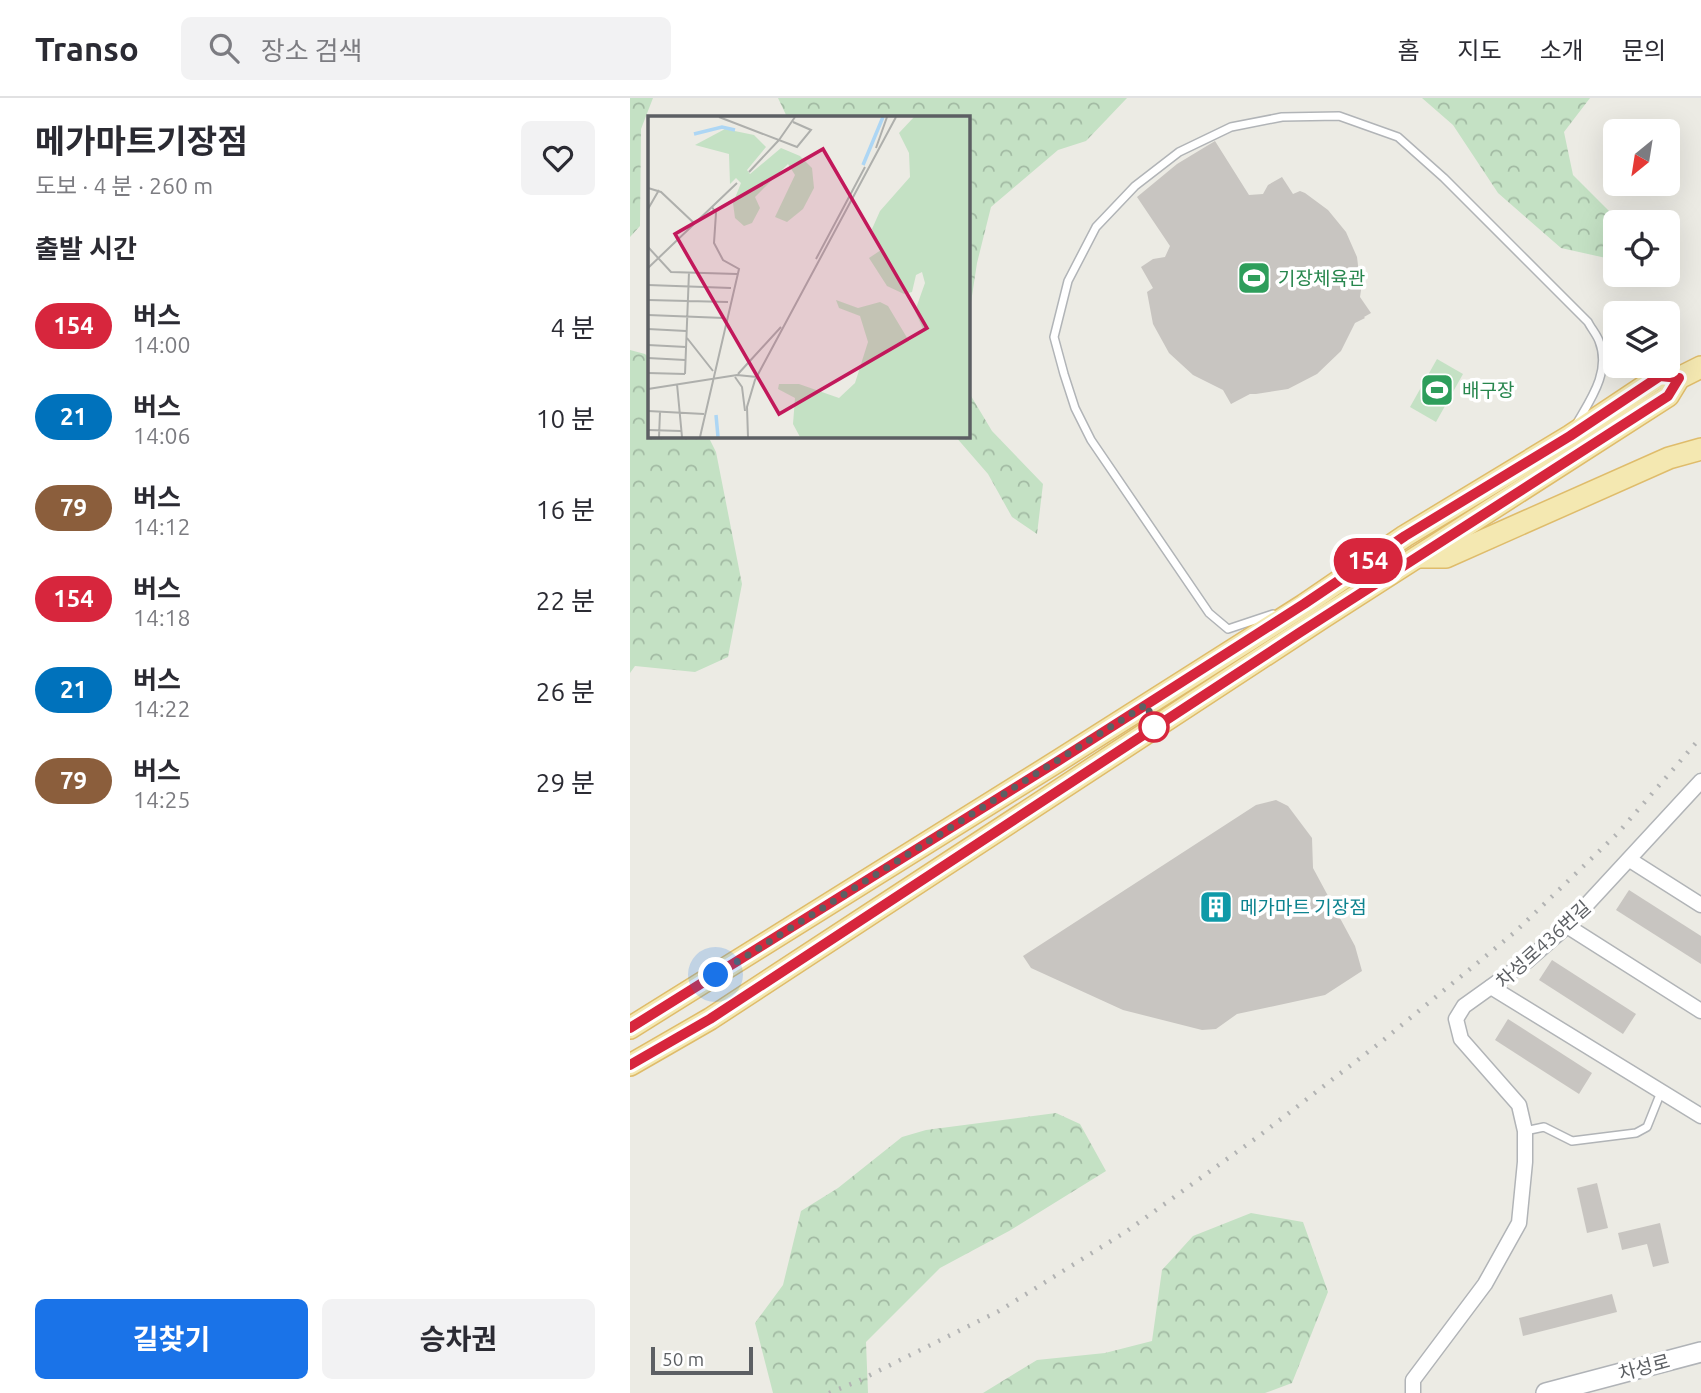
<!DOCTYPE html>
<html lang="ko">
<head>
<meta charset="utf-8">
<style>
  body { margin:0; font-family:Ubuntu,"Noto Sans KR",sans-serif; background:#f2f2f3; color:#2b2b33; height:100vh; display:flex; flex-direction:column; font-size:26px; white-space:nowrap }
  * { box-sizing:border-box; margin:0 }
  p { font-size:23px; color:#7c7c81 }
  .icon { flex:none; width:38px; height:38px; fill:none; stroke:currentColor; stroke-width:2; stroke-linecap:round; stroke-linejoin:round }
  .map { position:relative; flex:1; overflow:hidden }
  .drawer { display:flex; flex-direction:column; background:#fff; width:630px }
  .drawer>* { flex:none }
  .badge { padding:0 14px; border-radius:23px; font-size:24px; line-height:46px }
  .needle { width:46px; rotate:210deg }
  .controls { position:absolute; left:973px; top:21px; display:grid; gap:14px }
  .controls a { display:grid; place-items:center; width:77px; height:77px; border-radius:10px; background:#fff; box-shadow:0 7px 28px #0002; font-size:35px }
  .scale { position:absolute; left:21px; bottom:18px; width:102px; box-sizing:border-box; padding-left:7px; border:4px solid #5c5f63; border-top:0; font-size:19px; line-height:24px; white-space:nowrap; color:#5c5f63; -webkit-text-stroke:5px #fff; paint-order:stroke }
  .you { position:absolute; width:35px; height:35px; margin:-18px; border:5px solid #fff; border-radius:50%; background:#1a73e8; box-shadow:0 0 0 10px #1a73e833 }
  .map>.badge { position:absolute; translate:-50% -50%; box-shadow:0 0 0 4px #fff }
  h2 { padding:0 35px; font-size:26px; line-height:63px }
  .round { display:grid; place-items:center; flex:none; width:74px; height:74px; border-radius:10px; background:#f2f2f3 }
  .head { display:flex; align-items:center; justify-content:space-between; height:119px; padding:0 35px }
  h1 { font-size:33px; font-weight:700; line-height:52px }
  .cta { display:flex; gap:14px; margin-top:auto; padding:14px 35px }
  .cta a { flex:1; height:80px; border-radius:10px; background:#1a73e8; color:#fff; font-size:28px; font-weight:700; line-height:80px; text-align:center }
  .cta a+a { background:#f2f2f3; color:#2b2b33 }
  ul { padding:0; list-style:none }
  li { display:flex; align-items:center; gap:21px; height:91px; padding:0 35px }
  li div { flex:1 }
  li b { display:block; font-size:26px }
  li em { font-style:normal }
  li .badge { min-width:77px; font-weight:700; text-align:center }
  header { display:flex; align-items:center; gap:42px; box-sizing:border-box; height:98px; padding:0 35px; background:#fff; border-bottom:2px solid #e1e1e2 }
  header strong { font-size:33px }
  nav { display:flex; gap:38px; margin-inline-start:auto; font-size:24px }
  .search { width:490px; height:63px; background:#f2f2f3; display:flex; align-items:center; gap:18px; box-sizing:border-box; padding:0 24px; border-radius:10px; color:#7c7c81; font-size:26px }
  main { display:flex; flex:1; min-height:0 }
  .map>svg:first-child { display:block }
  .green { fill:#c4e1c4 }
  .forest { fill:url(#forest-crowns) }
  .building { fill:#c8c5c1 }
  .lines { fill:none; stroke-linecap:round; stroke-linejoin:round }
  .service-casing { stroke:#b1b4b7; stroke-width:10 }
  .minor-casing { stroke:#b1b4b7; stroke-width:17 }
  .secondary-casing { stroke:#b0b3b7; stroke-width:22 }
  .primary-casing { stroke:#dfbc6b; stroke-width:24 }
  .service { stroke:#fff; stroke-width:7 }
  .minor { stroke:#fff; stroke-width:14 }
  .secondary { stroke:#fff; stroke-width:19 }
  .primary { stroke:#f4e8b1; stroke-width:21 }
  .rail { stroke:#b2b3b3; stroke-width:4.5; stroke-dasharray:2 9; stroke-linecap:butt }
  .line-casing { stroke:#fff; stroke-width:16 }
  .line { stroke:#d7263d; stroke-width:10 }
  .walk { stroke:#5c5f63; stroke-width:7; stroke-dasharray:0 12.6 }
  .stop-dot { fill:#fff; stroke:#d7263d; stroke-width:3.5 }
  .labels { text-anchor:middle; stroke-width:7; stroke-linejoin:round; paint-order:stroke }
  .leisure-label { font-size:19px; fill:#27864d; stroke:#fff; text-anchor:start }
  .culture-label { font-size:19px; fill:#0d838f; stroke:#fff; text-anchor:start }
  .street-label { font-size:19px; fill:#5c5f63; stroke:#fff }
  .inset-river { fill:none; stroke:#add6f4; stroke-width:3.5 }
  .inset-road { fill:none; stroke:#aeafac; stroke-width:2 }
  .view { fill:#c2185b; fill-opacity:0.15; stroke:#c2185b; stroke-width:3.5 }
  .inset-edge { fill:none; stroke:#5c5f63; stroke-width:3.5 }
</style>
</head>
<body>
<header>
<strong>Transo</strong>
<div class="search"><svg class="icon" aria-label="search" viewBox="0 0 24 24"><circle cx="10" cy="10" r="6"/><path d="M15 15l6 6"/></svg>장소 검색</div>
<nav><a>홈</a><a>지도</a><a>소개</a><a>문의</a></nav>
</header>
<main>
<section class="drawer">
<div class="head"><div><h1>메가마트기장점</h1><p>도보 · 4 분 · 260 m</p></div><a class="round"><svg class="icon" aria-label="heart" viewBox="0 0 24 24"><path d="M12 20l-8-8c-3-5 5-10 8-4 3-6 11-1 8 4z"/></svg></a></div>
<h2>출발 시간</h2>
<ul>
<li><span class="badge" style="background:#d7263d;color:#fff">154</span><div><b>버스</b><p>14:00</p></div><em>4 분</em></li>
<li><span class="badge" style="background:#0072bc;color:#fff">21</span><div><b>버스</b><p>14:06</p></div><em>10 분</em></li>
<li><span class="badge" style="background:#8b5e3c;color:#fff">79</span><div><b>버스</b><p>14:12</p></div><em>16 분</em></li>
<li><span class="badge" style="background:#d7263d;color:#fff">154</span><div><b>버스</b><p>14:18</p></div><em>22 분</em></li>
<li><span class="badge" style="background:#0072bc;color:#fff">21</span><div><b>버스</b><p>14:22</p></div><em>26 분</em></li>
<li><span class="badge" style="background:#8b5e3c;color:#fff">79</span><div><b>버스</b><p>14:25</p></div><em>29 분</em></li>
</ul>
<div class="cta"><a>길찾기</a><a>승차권</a></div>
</section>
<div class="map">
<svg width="1071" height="1295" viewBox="0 0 1071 1295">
  <defs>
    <pattern id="forest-crowns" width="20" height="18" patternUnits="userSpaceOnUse" patternTransform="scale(1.75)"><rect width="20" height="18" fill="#c4e1c4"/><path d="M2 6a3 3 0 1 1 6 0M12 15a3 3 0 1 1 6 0" fill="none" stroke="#a2baa3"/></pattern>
  </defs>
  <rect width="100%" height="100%" fill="#ecebe4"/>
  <path class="green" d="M807,261l26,15 -27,48 -26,-15z"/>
  <g class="forest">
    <path d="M0,0h23l-12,31 -1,97 -10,11z"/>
    <path d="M148,0h349l-41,43 -28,9 -67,57 -14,56 -9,59v-205h-181z"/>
    <path d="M792,0h168l-26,34 9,43 47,47h-5v26l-9,10 -45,-10 -63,-55 -45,-68z"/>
    <path d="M0,252l15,4 4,4v78h59l8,16 26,132 -14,73 -33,15 -60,-6 -5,7z"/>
    <path d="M338,293l24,40 51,53 -6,50 -25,-17 -24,-43 -33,-38h13z"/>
    <path d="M426,1015l24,11 26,47 -97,60 -69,37 -74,74 2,51h-95l-18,-70 28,-38 18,-74 37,-23 64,-51 24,-7z"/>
    <path d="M621,1115l52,9 25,70 -36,91 -27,10h-282l54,-33 68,-7 47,-12 10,-71 31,-34z"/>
  </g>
  <g class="building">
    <path d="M585,43l34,54 14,-1 5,-9 14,-8 11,17 7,-3 5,2 23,17 18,22 11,25 4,33 -1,7 11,16 -7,4 1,1 -10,5 -14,28 -24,23 -29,15 -32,5h-6l-19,10 -8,-14 -30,-15 -24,-22 -16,-29 -6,-32 6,-4 -12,-21 12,-8 12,-2 5,-11 -33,-49 40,-33z"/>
    <path d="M646,702l12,6 24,32 1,30 42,78 7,25 -37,24 -88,19 -21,15 -14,1 -79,-20 -92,-42 -8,-12 233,-151z"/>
    <path d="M999,792l72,46v28l-85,-54z"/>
    <path d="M922,862l84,54 -13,20 -84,-54z"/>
    <path d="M878,921l84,54 -13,21 -84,-54z"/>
    <path d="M967,1085l11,45 -21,5 -10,-45z"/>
    <path d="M1030,1125l9,40 -16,4 -6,-23 -25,6 -4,-17z"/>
    <path d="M982,1196l5,18 -94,24 -4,-18z"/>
  </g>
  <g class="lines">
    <defs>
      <g id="service">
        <path d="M643,516l-45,15 -19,-16 -118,-173 -16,-32 -11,-34 -10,-37 14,-56 28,-54 39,-41 44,-34 52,-25 51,-10 57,-1 59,21 46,41 144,144c3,6 9,13 11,19 12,30 -8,58 -22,82"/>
        <path d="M895,1033l19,-4 28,14 64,-8 11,-6 14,-35"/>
      </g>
      <g id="minor">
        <path d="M1000,762l71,45"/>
        <path d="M937,828l134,85"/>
        <path d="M861,889l210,129"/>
        <path d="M783,1295v-13l72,-96 34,-61 6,-61v-31l-6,-26 -58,-66 -5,-20 8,-13 63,-45 40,-35 134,-145"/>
      </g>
      <path id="secondary" d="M916,1295l155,-41"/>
      <g id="primary">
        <path d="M788,459h28l223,-99 32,-9"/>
        <path d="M0,930l428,-267 246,-156 101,-69 165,-100 90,-60 19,2 22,-11"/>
        <path d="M0,967l80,-46 612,-401 346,-222 11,-18"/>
      </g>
    </defs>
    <use href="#service" class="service-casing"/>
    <use href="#minor" class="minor-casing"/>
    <use href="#secondary" class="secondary-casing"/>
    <use href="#primary" class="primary-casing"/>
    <use href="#service" class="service"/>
    <use href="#minor" class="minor"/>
    <use href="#secondary" class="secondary"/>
    <use href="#primary" class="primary"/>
    <path class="rail" d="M199,1295l27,-11 143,-71 128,-80 132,-95 122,-94 134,-110 103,-99 83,-96"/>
  </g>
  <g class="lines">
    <defs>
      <path id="line" d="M0,930l428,-267 246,-157 101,-68 165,-100 90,-60 19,2 -11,18 -369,237 -589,386 -80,46"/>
    </defs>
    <use href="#line" class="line-casing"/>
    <use href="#line" class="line"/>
    <path class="walk" d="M86,877l431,-271 7,23"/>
  </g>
  <defs>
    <symbol id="stadium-square" viewBox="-11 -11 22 22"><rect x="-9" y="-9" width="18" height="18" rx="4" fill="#2e9e5b" stroke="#fff"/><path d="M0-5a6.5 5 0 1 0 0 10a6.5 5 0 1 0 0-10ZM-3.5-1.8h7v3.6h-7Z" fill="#fff"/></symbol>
    <symbol id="building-square" viewBox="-11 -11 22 22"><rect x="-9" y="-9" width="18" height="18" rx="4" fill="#0f9aa8" stroke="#fff"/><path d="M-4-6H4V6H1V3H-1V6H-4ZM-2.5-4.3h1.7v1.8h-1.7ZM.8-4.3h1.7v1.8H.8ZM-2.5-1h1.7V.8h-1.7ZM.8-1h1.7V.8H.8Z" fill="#fff"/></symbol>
  </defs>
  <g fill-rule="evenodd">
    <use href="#stadium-square" x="605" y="161" width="38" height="38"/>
    <use href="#stadium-square" x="788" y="273" width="38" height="38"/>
    <use href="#building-square" x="567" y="790" width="38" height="38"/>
  </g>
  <circle class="stop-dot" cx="524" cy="629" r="14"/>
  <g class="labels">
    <g class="leisure-label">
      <text x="648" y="187">기장체육관</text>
      <text x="832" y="299">배구장</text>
    </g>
    <g class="culture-label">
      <text x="610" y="816">메가마트 기장점</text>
    </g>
    <g class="street-label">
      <text transform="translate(913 846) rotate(-42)" y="7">차성로436번길</text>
      <text transform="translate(1014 1269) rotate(-15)" y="7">차성로</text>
    </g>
  </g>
  <g transform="translate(18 18)">
    <rect width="322" height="322" fill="#ecebe4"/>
    <path d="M266,1h56v320h-170l-7,-13 2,-26 -17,-9 1,-5h20l40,14 16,-15 13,-41 -8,-26 -21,-8 -3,-8 22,8 22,-6 8,4 21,35 15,-10 -9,-20 10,-28 -3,-11 -6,3 -4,17 -8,2 -17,-8 -18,-28 12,-8 -9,-21 8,-18 30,-34 -1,-24 -10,-20zM77,13l29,6 12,12 -19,23 3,4 31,-26 19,8 12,12 2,20 -11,21 -16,13 -12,-5 20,-42 -7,-11 -33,33 5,11 -8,15 -8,3 -9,-8 -2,-15 8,-20 -5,-5 -6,6 -1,-30 -34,-9z" fill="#c4e1c4"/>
    <path class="inset-river" d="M46,18l28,-7 13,3M215,49l20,-48M68,299l2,22"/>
    <path class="inset-road" d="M71,1l78,30 14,-17 -18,-8M131,24l16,-23M228,32l11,-31M101,56l30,-32M0,72l13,4 34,32M0,93l11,-19M0,131l23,25 66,2M168,143l49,-92M0,152l89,-85M0,169l83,3M0,184l80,2M0,199l76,3M0,213l38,2M39,222l26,33M0,229l38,2M0,242l37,2M0,257l37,1M37,258l4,-102M90,258l43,-47M87,261l7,10 3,24M29,268l5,53M0,273l89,-14 20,2M0,295l56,3M0,314l33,1M11,321l1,-25M52,321l39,-168 -16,-9 -9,-17 2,-30 -4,-6M100,321l-1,-30 8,-27 141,-263"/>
    <path class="view" d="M175,33l104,179 -148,86 -104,-180z"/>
    <rect width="322" height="322" class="inset-edge"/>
  </g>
</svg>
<div class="controls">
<a><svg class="needle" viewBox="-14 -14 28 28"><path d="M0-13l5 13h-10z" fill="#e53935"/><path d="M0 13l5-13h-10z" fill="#7c7c81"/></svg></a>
<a><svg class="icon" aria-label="locate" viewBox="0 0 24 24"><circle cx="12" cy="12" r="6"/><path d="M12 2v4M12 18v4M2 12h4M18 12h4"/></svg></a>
<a><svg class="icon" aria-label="layers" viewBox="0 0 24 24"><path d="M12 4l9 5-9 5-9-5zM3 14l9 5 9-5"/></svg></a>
</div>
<div class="scale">50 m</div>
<div class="you" style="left:86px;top:877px"></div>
<b class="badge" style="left:738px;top:463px;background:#d7263d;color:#fff">154</b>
</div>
</main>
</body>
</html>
